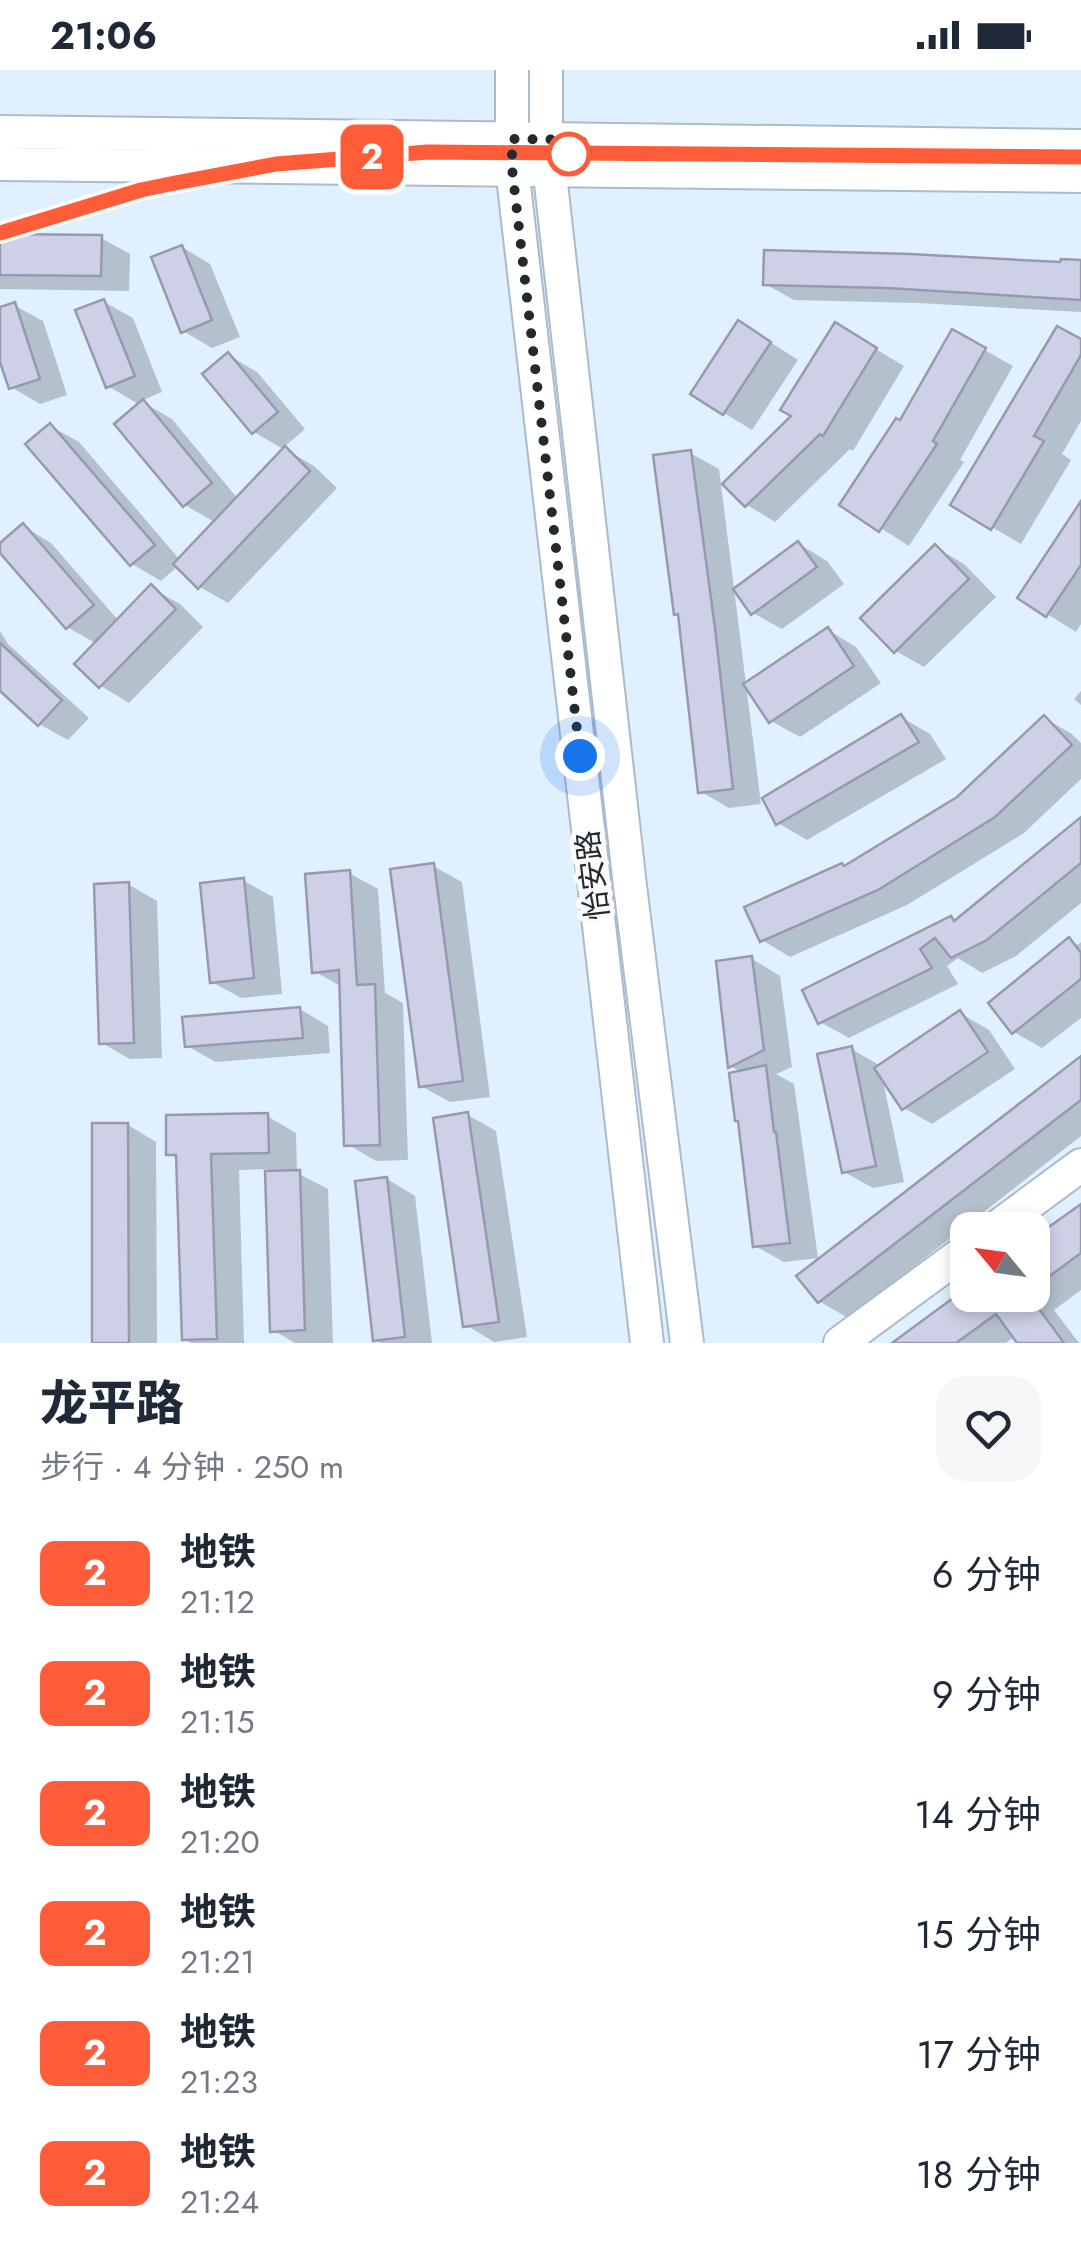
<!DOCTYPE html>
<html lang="zh">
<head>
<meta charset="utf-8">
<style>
  body { margin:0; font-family:Jost,"Noto Sans SC",sans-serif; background:#f6f6f7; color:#1f2937; height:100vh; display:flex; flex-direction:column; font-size:38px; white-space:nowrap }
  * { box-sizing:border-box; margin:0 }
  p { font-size:32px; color:#747a83 }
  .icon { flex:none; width:55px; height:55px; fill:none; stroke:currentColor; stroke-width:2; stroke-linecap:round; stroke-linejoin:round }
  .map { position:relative; height:1273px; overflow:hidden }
  .panel { display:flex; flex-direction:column; background:#fff; flex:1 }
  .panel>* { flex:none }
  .badge { padding:0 20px; border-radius:15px; font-size:35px; line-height:65px }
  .needle { width:65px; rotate:299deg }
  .fabs { position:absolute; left:950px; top:1142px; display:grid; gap:20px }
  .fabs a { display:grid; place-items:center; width:100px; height:100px; border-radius:20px; background:#fff; box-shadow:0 5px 15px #0003; font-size:50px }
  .you { position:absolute; width:50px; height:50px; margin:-25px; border:8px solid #fff; border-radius:50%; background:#1a73e8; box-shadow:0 0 0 15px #1a73e833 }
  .map>.badge { position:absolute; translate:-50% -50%; box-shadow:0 0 0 5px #fff }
  .round { display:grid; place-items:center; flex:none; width:105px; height:105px; border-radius:30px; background:#f6f6f7 }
  .head { display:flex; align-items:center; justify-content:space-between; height:170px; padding:0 40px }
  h1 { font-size:48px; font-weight:800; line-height:75px }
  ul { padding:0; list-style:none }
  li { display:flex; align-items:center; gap:30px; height:120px; padding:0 40px }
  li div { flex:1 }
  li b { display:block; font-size:38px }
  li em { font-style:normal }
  li .badge { min-width:110px; font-weight:700; text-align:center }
  .status { display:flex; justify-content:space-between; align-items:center; height:70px; padding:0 50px; background:#fff; direction:ltr }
  .status svg { height:28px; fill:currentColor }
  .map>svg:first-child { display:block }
  .shadow { fill:#0003 }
  .building { fill:#ced0e7; stroke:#979aaf; stroke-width:2.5 }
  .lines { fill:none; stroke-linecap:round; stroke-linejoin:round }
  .secondary-casing { stroke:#a9bbcc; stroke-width:36 }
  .secondary { stroke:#fff; stroke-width:32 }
  .line-casing { stroke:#fff; stroke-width:22 }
  .line { stroke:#ff5c39; stroke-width:15 }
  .walk { stroke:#22292f; stroke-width:10; stroke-dasharray:0 18 }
  .stop-dot { fill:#fff; stroke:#ff5c39; stroke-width:5 }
  .labels { text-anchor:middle; stroke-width:10; stroke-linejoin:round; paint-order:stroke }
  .street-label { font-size:30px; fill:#22292f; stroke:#fbfbfb }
</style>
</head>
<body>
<div class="status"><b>21:06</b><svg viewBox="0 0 49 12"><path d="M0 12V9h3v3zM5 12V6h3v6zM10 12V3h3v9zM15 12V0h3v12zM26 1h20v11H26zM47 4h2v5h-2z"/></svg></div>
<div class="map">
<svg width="1081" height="1273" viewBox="0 0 1081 1273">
  <rect width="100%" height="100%" fill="#e1f0fe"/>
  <g class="shadow">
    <path d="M0,166l101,2 29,16 -1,37 -129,-2z"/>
    <path d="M182,177l28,17 30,73 -28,11 -29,-17z"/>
    <path d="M1081,192v50l-163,-9 -124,-3 -29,-16z"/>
    <path d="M104,232l29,16 29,74 -21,9 31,18 66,80 47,-49 -31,-18 -26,-77 29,17 48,57 -22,19 31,18 23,22 -109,115 -28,-16 -22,-21 -17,15 -29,-17 -104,-119 22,-19 29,16 101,118 36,-37 -31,-18 -45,-100 -32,-19z"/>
    <path d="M14,235l29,16 24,74 -27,9 -29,-17 -11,-33v-45z"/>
    <path d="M835,255l69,41 -51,85 -3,-2 -75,73 -28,-17 48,-89z"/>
    <path d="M953,262l60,34 -53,94 4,2 -55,84 -66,-42 58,-81z"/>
    <path d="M767,270l31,20 -46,70 -28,-17z"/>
    <path d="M1081,272v79l-19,33 9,6 -50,84 -67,-39z"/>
    <path d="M690,383l29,16 42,335 -32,4 -29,-17 -19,-175 -5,-3z"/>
    <path d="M1081,444v110l-5,8 -56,-35z"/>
    <path d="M23,456l28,17 68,78 32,-33 29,16 23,23 -74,76 -28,-17 -23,-22 19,-20 -30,-17 -67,-78v-3z"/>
    <path d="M799,474l28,17 17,23 -62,45 -29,-16z"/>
    <path d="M935,477l29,17 32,33 -72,70 -28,-16z"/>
    <path d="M828,560l28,17 25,36 -81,54 -29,-16z"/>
    <path d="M0,561l8,13 81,74 -21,22 -29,-16 -39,-36z"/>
    <path d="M1081,621v14l-7,-6z"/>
    <path d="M901,647l29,17 16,25 -139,81 -29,-17z"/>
    <path d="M1044,648l28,16 9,9v36l-57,54 -117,72 -117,52 -28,-17 84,-72 113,-69z"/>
    <path d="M1081,750v83l-65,53 -34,17 -24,-15 -11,8 11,18 -109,54 -29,-16 136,-100z"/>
    <path d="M433,796l29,16 28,215 -40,5 -29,-16z"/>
    <path d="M349,803l29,16 7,104 18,10 5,157 -32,1 -29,-17 -5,-157 -28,-16z"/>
    <path d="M244,811l29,16 9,97 -41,4 -29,-16z"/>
    <path d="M129,815l28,16 5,157 -32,1 -28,-16z"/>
    <path d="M1069,870l9,5 3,-3v76l-39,30 -28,-16z"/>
    <path d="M752,889l28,17 12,91 -16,7 18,10 24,174 -34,4 -29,-16 -13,-173 -11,-7z"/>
    <path d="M300,939l28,17 2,27 -114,9 -29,-16z"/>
    <path d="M960,943l29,17 26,39 -83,55 -28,-16 -22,-32 22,106 -31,6 -29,-16 7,-123 30,17z"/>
    <path d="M1081,988v78l-233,182 -29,-17z"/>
    <path d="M468,1045l28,16 31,206 -33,5 -28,-17z"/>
    <path d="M267,1046l29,17 1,40 31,16 5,154h-38l-22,-13 -5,-161 -29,1 5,173h-53l-7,-4 -5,-179 -10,-6z"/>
    <path d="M128,1055l28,17 1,201h-60l-2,-1z"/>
    <path d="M387,1109l28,17 17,147h-51l-5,-3z"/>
    <path d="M1081,1137v83l-27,20 25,33h-59l-5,-7 -9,7h-110l72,-53v5h64v-53z"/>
  </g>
  <g class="building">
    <path d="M0,164l102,1 -1,41 -101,-1z"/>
    <path d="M182,175l30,75 -31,13 -30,-76z"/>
    <path d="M764,180l146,4 150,8 1,-3 20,1v40l-194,-12 -124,-3z"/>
    <path d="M104,229l31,77 -29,12 -31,-78z"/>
    <path d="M15,232l25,77 -31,10 -9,-27v-55z"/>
    <path d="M738,250l33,22 -48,73 -33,-21z"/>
    <path d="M835,252l42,26 -54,88 -3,-2 -75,73 -23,-23 69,-68 -11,-6z"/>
    <path d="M1057,256l24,13v16l-47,81 10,5 -53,89 -41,-25z"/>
    <path d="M952,259l34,19 -53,93 4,3 -58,88 -40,-27 57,-87 4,2z"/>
    <path d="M228,282l50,60 -26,22 -50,-60z"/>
    <path d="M143,329l69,84 -29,24 -69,-83z"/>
    <path d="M50,353l105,122 -25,21 -105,-122z"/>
    <path d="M285,376l25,25 -112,118 -25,-25z"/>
    <path d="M691,380l24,178 18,161 -35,4 -20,-179 -4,1 -21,-160z"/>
    <path d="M1081,431v64l-35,52 -29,-19z"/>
    <path d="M23,453l71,82 -28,24 -66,-76v-10z"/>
    <path d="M798,471l19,26 -66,48 -18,-26z"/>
    <path d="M935,474l34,35 -75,74 -34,-35z"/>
    <path d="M151,514l25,25 -77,79 -25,-24z"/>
    <path d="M828,557l26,39 -85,57 -26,-39z"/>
    <path d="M0,573l62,57 -24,26 -38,-35z"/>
    <path d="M901,644l18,28 -143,83 -14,-27z"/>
    <path d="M1044,645l28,30 -77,72 -117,73 -118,52 -16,-35 98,-44 2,3 113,-69z"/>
    <path d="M1081,747v46l-94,77 -36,18 -16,-20 -15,11 12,19 -114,56 -16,-34 149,-74 3,5z"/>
    <path d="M434,793l29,218 -44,6 -29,-218z"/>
    <path d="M350,800l7,115 18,-1 5,161 -36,1 -5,-176 -27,3 -7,-99z"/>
    <path d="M244,808l10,100 -44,5 -10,-100z"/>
    <path d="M129,812l5,161 -35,1 -5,-160z"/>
    <path d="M1069,867l12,16v26l-69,55 -24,-31z"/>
    <path d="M752,886l12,94 -36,18 -12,-107z"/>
    <path d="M300,937l3,31 -118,9 -3,-30z"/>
    <path d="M960,940l28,42 -86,58 -28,-42z"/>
    <path d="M852,976l24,120 -34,7 -25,-119z"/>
    <path d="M1081,986v44l-263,203 -22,-27z"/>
    <path d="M766,995l8,67h2l14,111 -37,4 -15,-126h-3l-6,-48z"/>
    <path d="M468,1042l31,210 -36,5 -30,-209z"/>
    <path d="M268,1043l1,40 -58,1 6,185 -35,1 -6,-185h-10v-40z"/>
    <path d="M92,1053h36l1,220h-37z"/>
    <path d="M300,1100l5,160 -35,2 -5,-161z"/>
    <path d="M387,1107l18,160 -32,4 -18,-160z"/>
    <path d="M1081,1134v49l-49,36v-50z"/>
    <path d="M968,1217v8h61l35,48h-47l-21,-29 -40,29h-64z"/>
  </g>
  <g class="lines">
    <defs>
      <g id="secondary">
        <path d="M512,0v98l135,1175"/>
        <path d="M546,0v69l84,747 57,457"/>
        <path d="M0,62l1081,14"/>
        <path d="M0,94l1081,12"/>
        <path d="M993,1160l88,-65"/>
        <path d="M840,1273l128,-94"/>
      </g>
    </defs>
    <use href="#secondary" class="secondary-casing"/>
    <use href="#secondary" class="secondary"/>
  </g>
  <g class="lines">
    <defs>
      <path id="line" d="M0,163l141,-43 34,-7 101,-19 152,-12 653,5"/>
    </defs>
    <use href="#line" class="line-casing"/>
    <use href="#line" class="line"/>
    <path class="walk" d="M569,84l15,-14 -72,-1v29l68,588"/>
  </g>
  <circle class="stop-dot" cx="569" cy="84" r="20"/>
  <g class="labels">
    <g class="street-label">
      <text transform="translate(593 805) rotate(-97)" y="10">怡安路</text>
    </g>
  </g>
</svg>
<div class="fabs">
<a><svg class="needle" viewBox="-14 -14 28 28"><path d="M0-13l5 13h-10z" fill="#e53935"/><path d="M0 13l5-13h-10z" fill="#747a83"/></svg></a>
</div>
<div class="you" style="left:580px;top:686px"></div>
<b class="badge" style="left:372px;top:87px;background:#ff5c39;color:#fff">2</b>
</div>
<section class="panel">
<div class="head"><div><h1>龙平路</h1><p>步行 · 4 分钟 · 250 m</p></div><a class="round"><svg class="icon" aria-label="heart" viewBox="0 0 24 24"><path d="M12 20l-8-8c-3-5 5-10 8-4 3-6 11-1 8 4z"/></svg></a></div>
<ul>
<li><span class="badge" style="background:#ff5c39;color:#fff">2</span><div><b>地铁</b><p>21:12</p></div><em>6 分钟</em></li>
<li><span class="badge" style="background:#ff5c39;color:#fff">2</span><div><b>地铁</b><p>21:15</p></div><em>9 分钟</em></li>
<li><span class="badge" style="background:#ff5c39;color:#fff">2</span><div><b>地铁</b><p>21:20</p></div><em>14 分钟</em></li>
<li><span class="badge" style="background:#ff5c39;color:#fff">2</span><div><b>地铁</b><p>21:21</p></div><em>15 分钟</em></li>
<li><span class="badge" style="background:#ff5c39;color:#fff">2</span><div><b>地铁</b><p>21:23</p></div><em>17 分钟</em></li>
<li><span class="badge" style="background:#ff5c39;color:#fff">2</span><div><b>地铁</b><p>21:24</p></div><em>18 分钟</em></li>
</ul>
</section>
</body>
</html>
